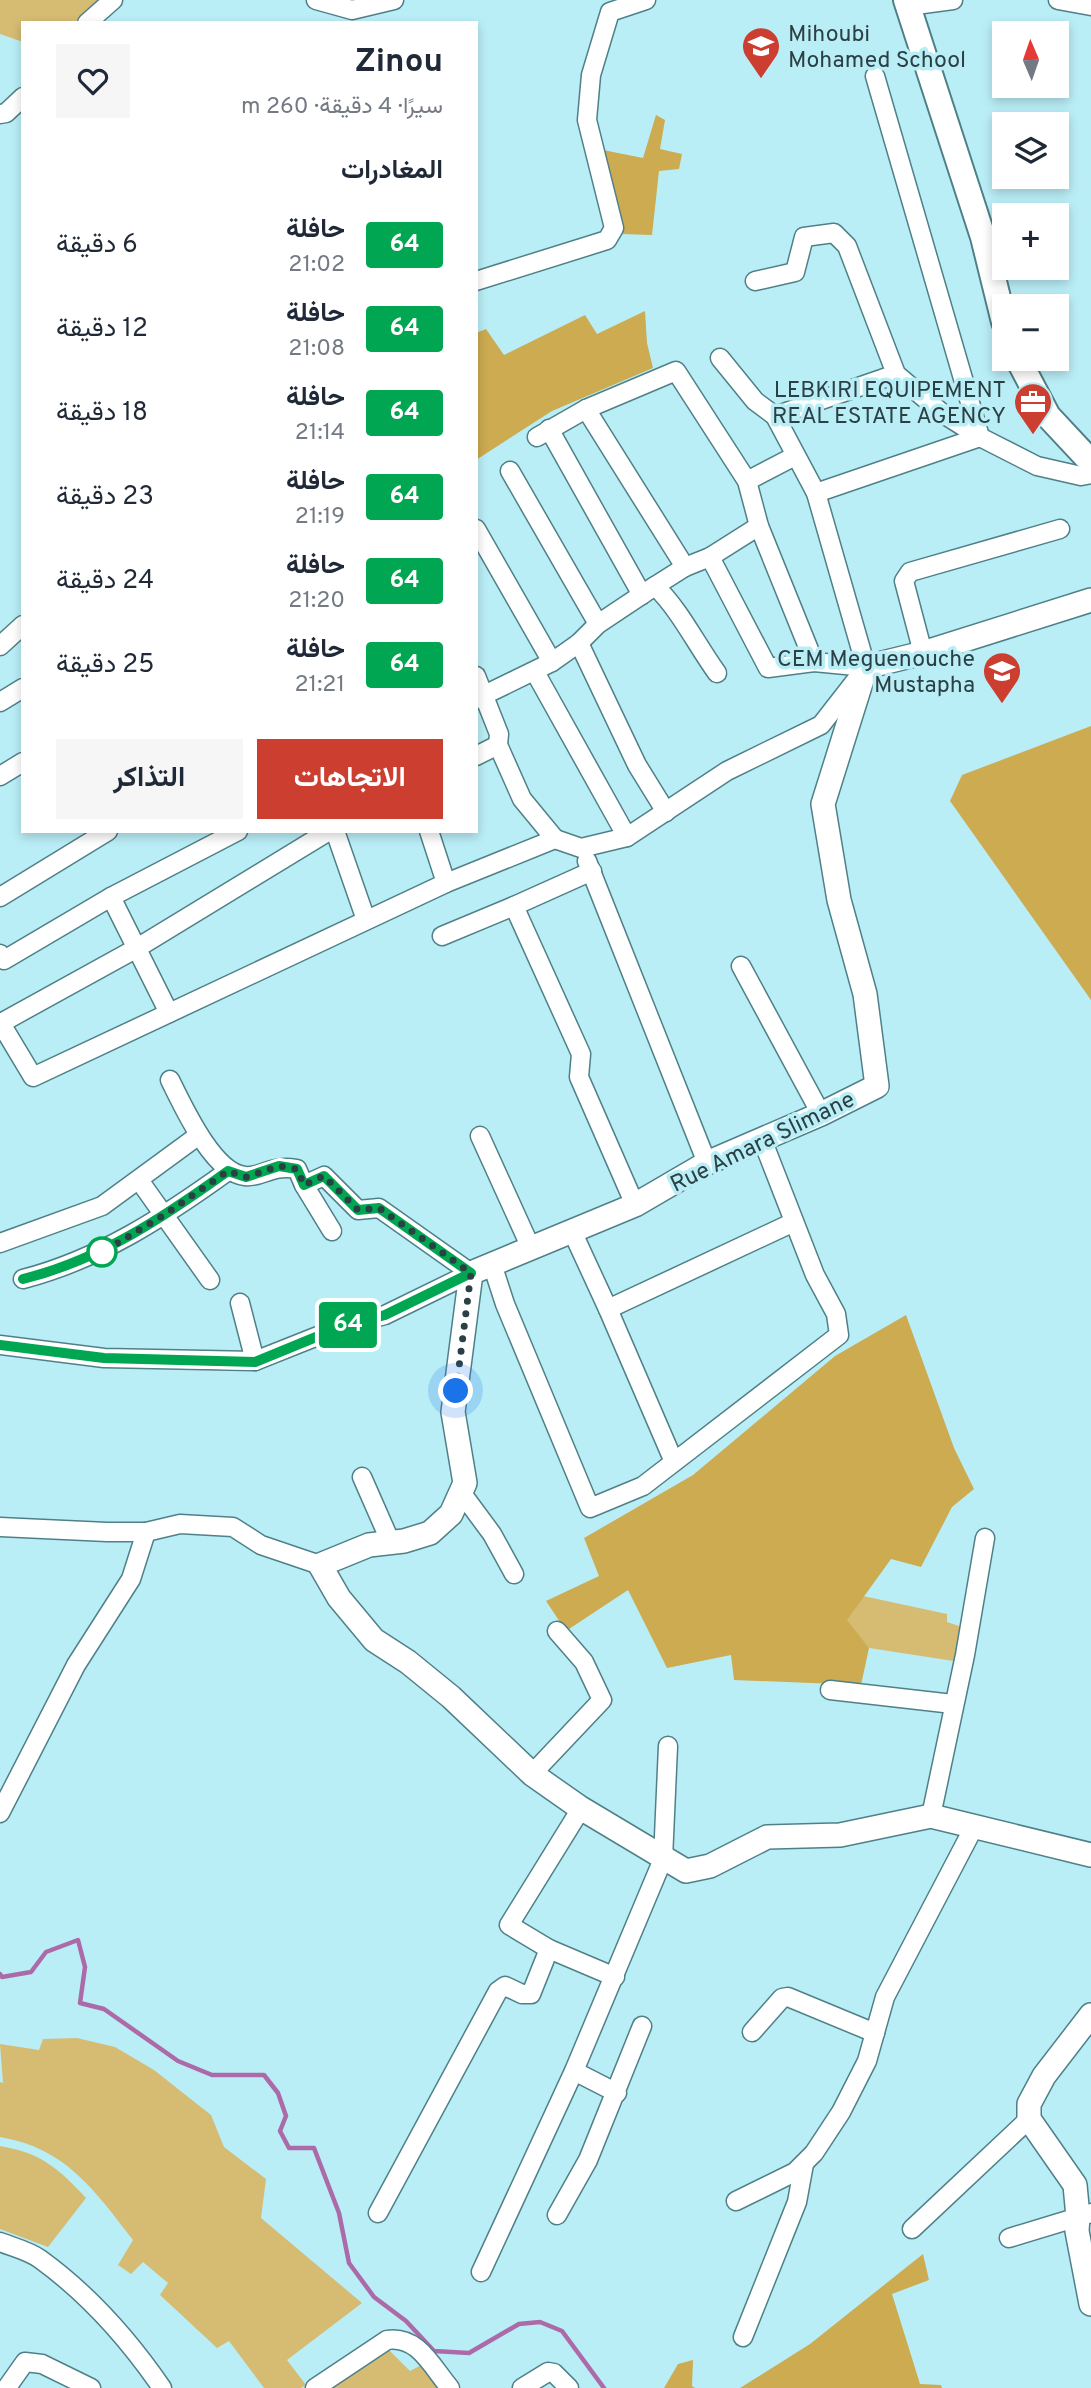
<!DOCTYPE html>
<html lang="ar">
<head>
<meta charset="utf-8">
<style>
  body { margin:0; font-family:Overpass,Vazirmatn,sans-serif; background:#f6f6f7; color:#1f2937; direction:rtl; height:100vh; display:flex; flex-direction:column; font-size:26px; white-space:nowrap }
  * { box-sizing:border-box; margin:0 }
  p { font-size:23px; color:#747a83 }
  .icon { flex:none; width:38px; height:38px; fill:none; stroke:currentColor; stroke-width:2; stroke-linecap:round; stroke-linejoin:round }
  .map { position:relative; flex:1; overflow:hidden; direction:ltr }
  .drawer { position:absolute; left:21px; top:21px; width:457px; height:812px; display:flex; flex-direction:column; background:#fff; border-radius:0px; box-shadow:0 4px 10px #0003; direction:rtl }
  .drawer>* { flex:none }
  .badge { padding:0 14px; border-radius:5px; font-size:24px; line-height:46px }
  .needle { width:46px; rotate:358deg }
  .buttons { position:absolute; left:992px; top:21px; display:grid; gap:14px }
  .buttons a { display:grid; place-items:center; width:77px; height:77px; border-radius:0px; background:#fff; box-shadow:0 4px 10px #0003; font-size:35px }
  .you { position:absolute; width:35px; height:35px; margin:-18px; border:5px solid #fff; border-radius:50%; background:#1a73e8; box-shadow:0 0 0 10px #1a73e833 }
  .map>.badge { position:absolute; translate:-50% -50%; box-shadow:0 0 0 4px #fff }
  h2 { padding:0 35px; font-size:26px; line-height:63px }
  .round { display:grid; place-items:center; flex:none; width:74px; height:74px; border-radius:0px; background:#f6f6f7 }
  .headline { display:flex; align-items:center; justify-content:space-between; height:119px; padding:0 35px }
  h1 { font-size:33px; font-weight:700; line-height:52px }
  .action { display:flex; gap:14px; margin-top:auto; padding:14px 35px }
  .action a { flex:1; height:80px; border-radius:0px; background:#cb3e30; color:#fff; font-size:28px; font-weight:700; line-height:80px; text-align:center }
  .action a+a { background:#f6f6f7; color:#1f2937 }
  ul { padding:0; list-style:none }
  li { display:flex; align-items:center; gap:21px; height:84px; padding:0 35px }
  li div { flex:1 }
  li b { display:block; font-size:26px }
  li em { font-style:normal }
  li .badge { min-width:77px; font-weight:700; text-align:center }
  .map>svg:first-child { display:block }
  .green { fill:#d6bb72 }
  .forest { fill:#ccab51 }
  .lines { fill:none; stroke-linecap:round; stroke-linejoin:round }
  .stream { stroke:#ac6ba8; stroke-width:4.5 }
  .minor-casing { stroke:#4f8088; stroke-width:21 }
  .tertiary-casing { stroke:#4f8088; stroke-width:26 }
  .secondary-casing { stroke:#4f8088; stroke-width:28 }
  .minor { stroke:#fff; stroke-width:18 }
  .tertiary { stroke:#fff; stroke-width:23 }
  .secondary { stroke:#fff; stroke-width:24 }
  .line-casing { stroke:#fff; stroke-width:16 }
  .line { stroke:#00a651; stroke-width:10 }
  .walk { stroke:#2b4044; stroke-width:7; stroke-dasharray:0 12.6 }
  .stop-dot { fill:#fff; stroke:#00a651; stroke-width:3.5 }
  .labels { text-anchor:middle; stroke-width:7; stroke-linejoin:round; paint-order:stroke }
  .poi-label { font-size:23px; fill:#2b4044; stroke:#baeef7; text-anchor:end }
  .street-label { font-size:23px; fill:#2b4044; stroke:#baeef7 }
</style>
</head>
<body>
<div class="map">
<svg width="1091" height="2388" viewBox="0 0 1091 2388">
  <rect width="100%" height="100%" fill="#baeef7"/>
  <g class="green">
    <path d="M0,0h100l-26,23h-51v19l-23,-8z"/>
    <path d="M863,1596l84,18v8l18,6 -5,34 -91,-14 -23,-27z"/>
    <path d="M77,2038l38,9 39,23 57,45 13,32 42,32 -5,39 101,85 -75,57 19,25 -5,3h-37l-35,-47 -12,7 -57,-53 8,-12 -25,-21 -12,12 -13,-9 15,-25c-39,-50 -67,-92 -133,-103v-55l3,1 -3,-39 39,6 4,-11z"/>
    <path d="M0,2146c41,7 58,22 86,52l-38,49 -48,-18z"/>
    <path d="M386,2347l24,24 13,-7 17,24h-112z"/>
  </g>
  <g class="forest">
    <path d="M656,115l9,5 -5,29 22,5 -3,15 -20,2 -7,64 -31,-1 -1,-18 -22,-67 45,9z"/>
    <path d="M645,311l2,32 6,25 -101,43 -76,49v-127l10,-4 18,26 81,-40 12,19z"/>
    <path d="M1091,726v274l-141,-199 12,-26z"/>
    <path d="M906,1315l48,133 20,41 -22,18 -31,60 -30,-8 -44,61 22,28 -8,37 -127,-5 -3,-25 -64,13 -39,-78 -62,41 -20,-30 53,-25 -15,-38 109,-63 142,-119z"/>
    <path d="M923,2254l6,26 -37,14 28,90 21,1 1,3h-202l70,-44z"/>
    <path d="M693,2360l-1,26 3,2h-31l14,-24z"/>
  </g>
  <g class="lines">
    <path class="stream" d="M0,1974l2,3 29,-5 15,-20 32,-12 7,27 -5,36 24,6 74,52 34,14h52l14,18 8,23 -6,15 9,17h25l25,65 10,50 25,34 32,24 28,30 35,2 50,-29 21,-2 22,9 42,57"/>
    <defs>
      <g id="minor">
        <path d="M316,0l36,10 42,-10"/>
        <path d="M1058,0l33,6"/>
        <path d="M908,6l45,-6"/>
        <path d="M87,23l26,-23"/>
        <path d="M0,114l6,-1 17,-16"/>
        <path d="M476,281l131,-41 7,-12 -27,-108 4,-45 19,-63 36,-12"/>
        <path d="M755,281l40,-9 9,-35 30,-4 13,13 49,128 46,39 38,24 57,29 44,10 10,-2"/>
        <path d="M720,358l35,43 20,15 41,77 50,174"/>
        <path d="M586,409l99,158"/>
        <path d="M775,416l121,-42"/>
        <path d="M549,429l93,166"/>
        <path d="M537,437l49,-28 90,-38 71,110 12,45 55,136"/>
        <path d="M510,471l88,153"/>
        <path d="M747,481l48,-25"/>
        <path d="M816,493l164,-56 -105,-361"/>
        <path d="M476,529l76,133"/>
        <path d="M710,557l58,111 46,-6 52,5"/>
        <path d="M655,586c25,24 41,58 62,87"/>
        <path d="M579,643l58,122 29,47"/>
        <path d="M0,646l23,-21"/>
        <path d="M923,653l-19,-72 6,-9 150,-43"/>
        <path d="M535,672l92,165"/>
        <path d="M476,676l23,58 -1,11 24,54 33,40"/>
        <path d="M476,699l76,-37 27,-19 19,-19 57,-38 30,-19 25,-10 49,-31"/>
        <path d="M0,702l23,-14"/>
        <path d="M476,756l22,-11"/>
        <path d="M0,776l23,-14"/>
        <path d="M335,831l31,89"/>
        <path d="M429,831l17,52"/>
        <path d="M587,861l120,302"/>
        <path d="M592,871l-78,35 67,148 -2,23 56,128"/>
        <path d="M0,897l108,-66"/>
        <path d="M111,897l58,116"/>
        <path d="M442,936l72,-30"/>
        <path d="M0,954l4,6 107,-63 127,-66"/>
        <path d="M741,966l80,148"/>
        <path d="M0,1022l33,55 413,-194 109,-44 26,9 46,-11 100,-66 94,-46 39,-50"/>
        <path d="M1,1023l136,-75 192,-117"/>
        <path d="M480,1136l50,110"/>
        <path d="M139,1180l71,100"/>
        <path d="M304,1185l28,46"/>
        <path d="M572,1231l36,78 186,-87"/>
        <path d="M0,1243l102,-37 97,-71"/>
        <path d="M492,1264l13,40 85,204 53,-22 196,-151 -3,-21 -21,-39 -53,-136"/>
        <path d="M23,1279c77,-20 141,-62 205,-108"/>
        <path d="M240,1303l15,58"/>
        <path d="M608,1309l66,153"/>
        <path d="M0,1345l104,13 151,3 83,-33 47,-13 86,-42 -92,-65 -21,2 -34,-34 -20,9 -7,-16c-27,-5 -34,9 -52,7 -32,-3 -62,-70 -75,-96"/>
        <path d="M362,1477l29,66"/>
        <path d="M461,1492l31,42 22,40"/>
        <path d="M0,1527l107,5h39l34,-8 53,3 28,18 59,20"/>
        <path d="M830,1690l123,14"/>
        <path d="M532,1774l70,-74 -18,-38 -27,-31"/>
        <path d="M0,1813l76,-148 55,-86 15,-47"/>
        <path d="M931,1816l34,-161 20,-117"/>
        <path d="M549,1949l-40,-24 73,-118"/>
        <path d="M752,2032l30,-34 6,-1 87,36"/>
        <path d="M574,2071l43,22"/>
        <path d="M736,2201l59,-29 19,-19 27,-41 26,-51 18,-64 89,-170"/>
        <path d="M378,2213l120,-222 7,-5 17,8h9l18,-45 66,28"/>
        <path d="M557,2215l31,-55 54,-134"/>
        <path d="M912,2229l117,-110"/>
        <path d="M1009,2238l82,-25"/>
        <path d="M0,2242c13,5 29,9 40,17 47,34 89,81 122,129"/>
        <path d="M481,2272l93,-201 89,-212 5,-113"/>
        <path d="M743,2337l54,-135 7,-38"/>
        <path d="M8,2386l17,-24 17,2 49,24"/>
        <path d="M315,2388l72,-48c31,-5 45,27 63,48"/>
        <path d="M522,2388l26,-16 6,1 15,15"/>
      </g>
      <g id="tertiary">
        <path d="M1091,600l-168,53 -57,14 -43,137 16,96 26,94 12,92 -56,28 -114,49 -72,42 -164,68 -18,139 12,71 -14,31 -21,19 -26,8 -35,4 -49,20 19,33 35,42 34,22 43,35 81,77 47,33 107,64 24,-5 57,-29 73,-2 91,-19 160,39"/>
        <path d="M1091,2015l-47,61 -15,28v15l46,66 3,32 -1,14 14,73"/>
      </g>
      <g id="secondary">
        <path d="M906,0l77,237 21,85"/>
        <path d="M1018,359l30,57 43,46"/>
      </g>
    </defs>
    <use href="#minor" class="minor-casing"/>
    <use href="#tertiary" class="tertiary-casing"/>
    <use href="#secondary" class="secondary-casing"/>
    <use href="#minor" class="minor"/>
    <use href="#tertiary" class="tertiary"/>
    <use href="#secondary" class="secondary"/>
  </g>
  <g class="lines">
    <defs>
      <path id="line" d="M0,1345l104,13 151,4 83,-34 47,-13 86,-42 -92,-65 -21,2 -34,-34 -20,9 -7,-16 -18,-3 -33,11 -18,-6c-64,46 -128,89 -205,108"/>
    </defs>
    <use href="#line" class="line-casing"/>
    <use href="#line" class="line"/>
    <path class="walk" d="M102,1252l-3,2 65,-39 64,-44 18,6 33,-11 18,3 7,16 20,-9 34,34 21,-2 92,65 -15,118"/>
  </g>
  <defs>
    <symbol id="school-pin" viewBox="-11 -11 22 30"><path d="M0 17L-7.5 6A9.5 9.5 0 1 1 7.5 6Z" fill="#cb3e30" stroke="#baeef7"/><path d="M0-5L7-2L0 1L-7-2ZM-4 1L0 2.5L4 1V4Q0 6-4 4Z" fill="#fff"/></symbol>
    <symbol id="office-pin" viewBox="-11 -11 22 30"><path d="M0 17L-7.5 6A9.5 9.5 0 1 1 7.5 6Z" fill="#cb3e30" stroke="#baeef7"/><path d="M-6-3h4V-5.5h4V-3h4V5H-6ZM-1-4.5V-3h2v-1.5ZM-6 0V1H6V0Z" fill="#fff"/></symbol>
  </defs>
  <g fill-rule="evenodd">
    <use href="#school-pin" x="739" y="24" width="44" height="60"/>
    <use href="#office-pin" x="1011" y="380" width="44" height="60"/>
    <use href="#school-pin" x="980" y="649" width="44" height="60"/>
  </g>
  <circle class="stop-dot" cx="102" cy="1252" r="14"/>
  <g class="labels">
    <g class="poi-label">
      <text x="788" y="41" text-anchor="start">Mihoubi<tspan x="788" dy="26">Mohamed School</tspan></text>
      <text x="1006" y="397">LEBKIRI EQUIPEMENT<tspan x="1006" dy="26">REAL ESTATE AGENCY</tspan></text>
      <text x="975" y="666">CEM Meguenouche<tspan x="975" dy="26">Mustapha</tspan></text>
    </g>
    <g class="street-label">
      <text transform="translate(762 1141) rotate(-26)" y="8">Rue Amara Slimane</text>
    </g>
  </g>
</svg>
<div class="buttons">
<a><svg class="needle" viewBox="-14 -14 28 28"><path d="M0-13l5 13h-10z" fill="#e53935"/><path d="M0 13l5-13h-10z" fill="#747a83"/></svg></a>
<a><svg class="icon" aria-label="layers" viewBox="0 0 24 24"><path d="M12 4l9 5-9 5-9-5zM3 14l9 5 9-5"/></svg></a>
<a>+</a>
<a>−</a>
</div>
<div class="you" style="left:456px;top:1391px"></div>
<b class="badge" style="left:348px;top:1325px;background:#00a651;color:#fff">64</b>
<section class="drawer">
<div class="headline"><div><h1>Zinou</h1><p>سيرًا · 4 دقيقة · 260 m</p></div><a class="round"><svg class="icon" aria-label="heart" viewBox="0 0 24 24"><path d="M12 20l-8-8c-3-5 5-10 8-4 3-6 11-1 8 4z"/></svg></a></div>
<h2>المغادرات</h2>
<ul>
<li><span class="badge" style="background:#00a651;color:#fff">64</span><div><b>حافلة</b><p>21:02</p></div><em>6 دقيقة</em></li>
<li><span class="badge" style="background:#00a651;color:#fff">64</span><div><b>حافلة</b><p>21:08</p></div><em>12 دقيقة</em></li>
<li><span class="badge" style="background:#00a651;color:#fff">64</span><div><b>حافلة</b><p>21:14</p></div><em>18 دقيقة</em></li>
<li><span class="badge" style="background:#00a651;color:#fff">64</span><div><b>حافلة</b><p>21:19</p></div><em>23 دقيقة</em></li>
<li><span class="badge" style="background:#00a651;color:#fff">64</span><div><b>حافلة</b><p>21:20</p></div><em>24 دقيقة</em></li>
<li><span class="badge" style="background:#00a651;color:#fff">64</span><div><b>حافلة</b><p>21:21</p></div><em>25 دقيقة</em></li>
</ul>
<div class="action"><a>الاتجاهات</a><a>التذاكر</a></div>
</section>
</div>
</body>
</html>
